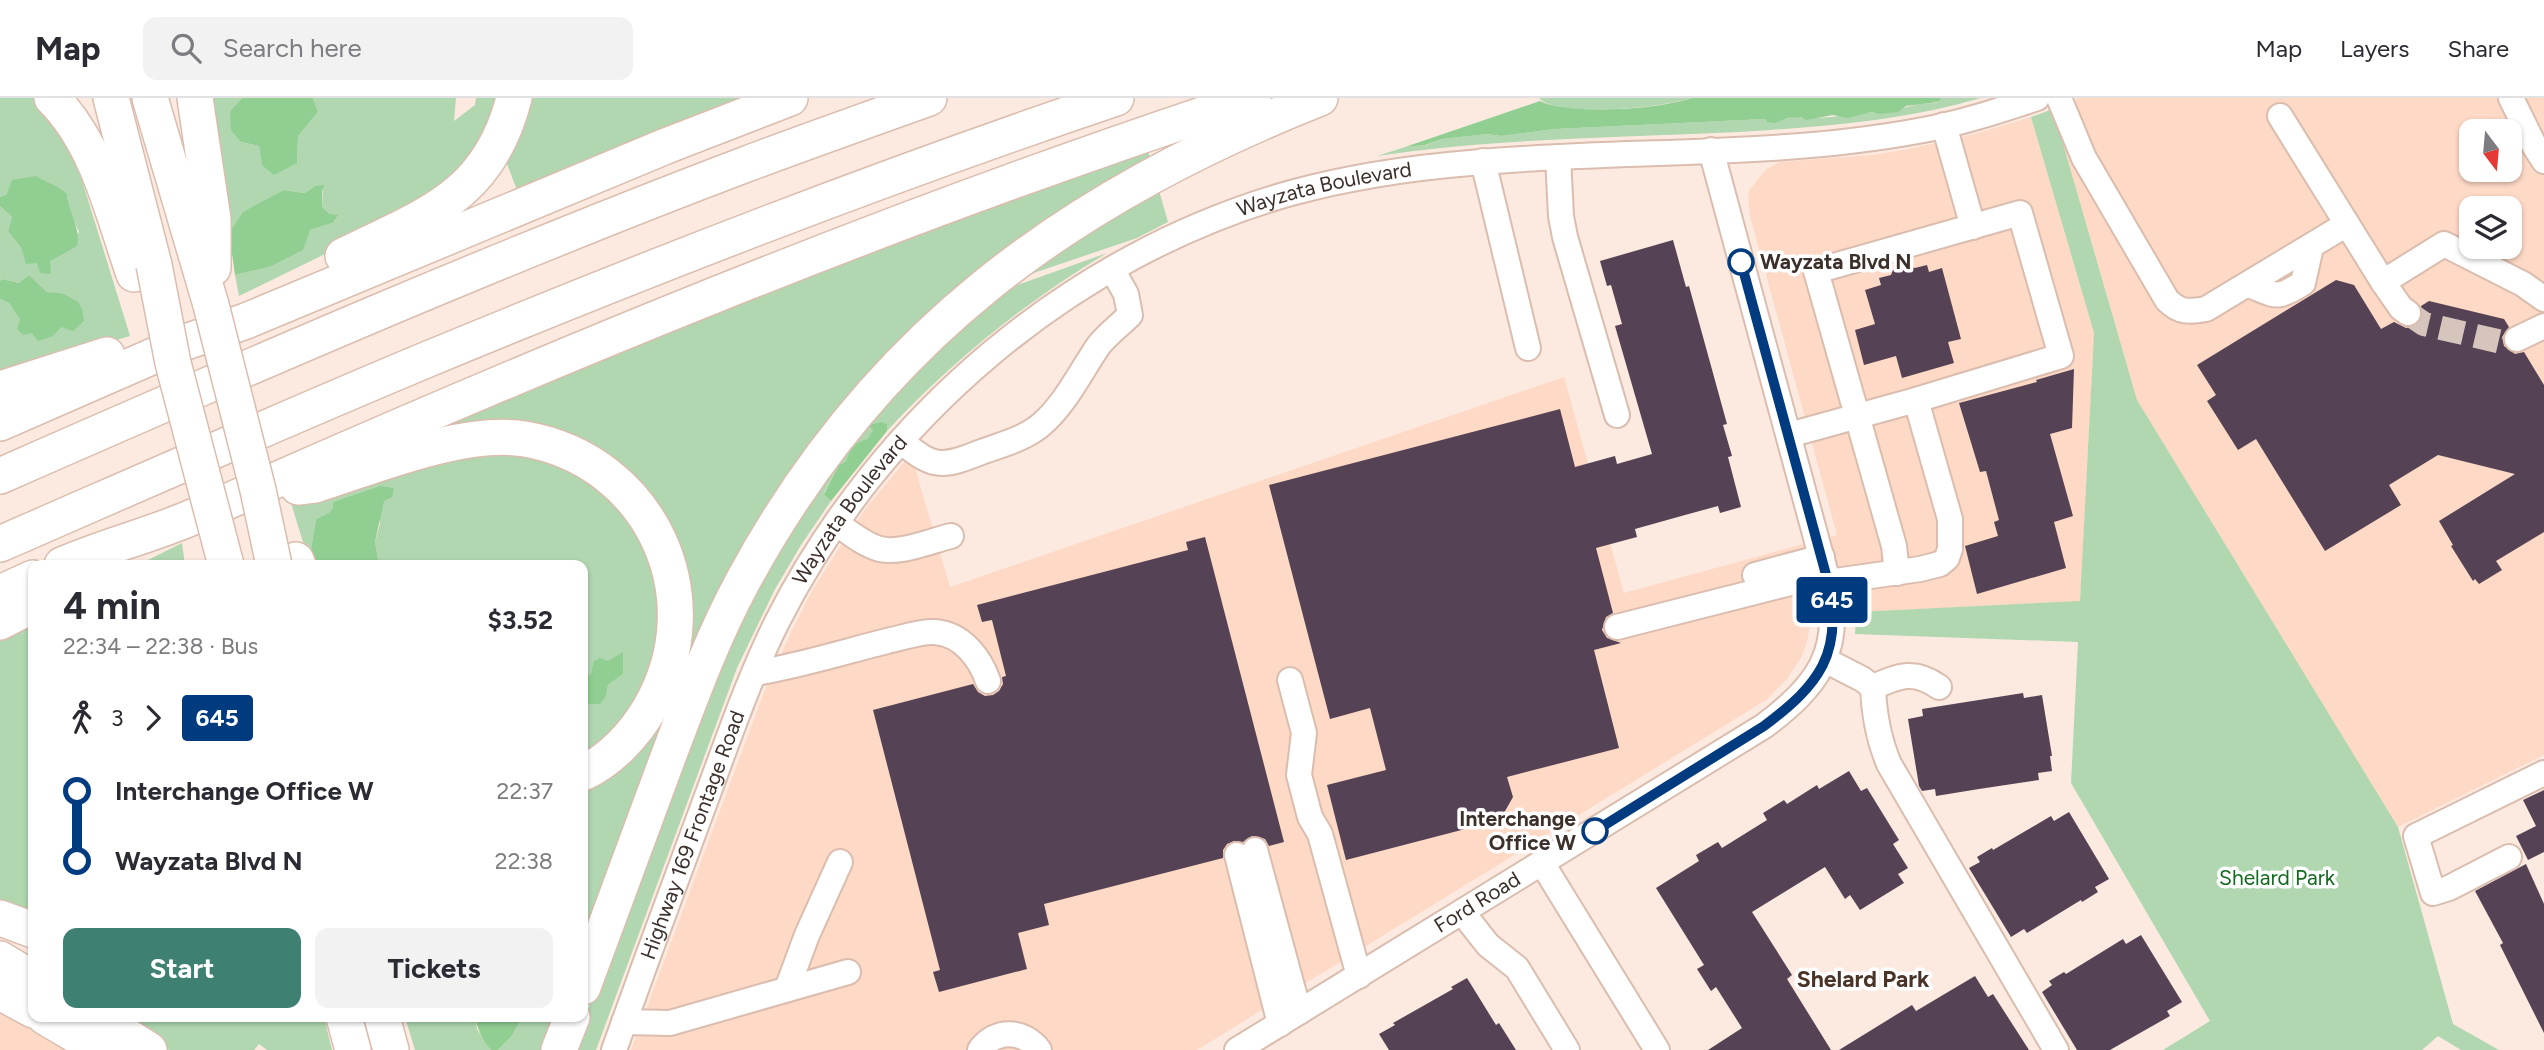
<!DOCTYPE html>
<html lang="en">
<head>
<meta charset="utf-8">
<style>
  body { margin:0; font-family:Figtree,sans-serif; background:#f2f2f3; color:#2b2b33; height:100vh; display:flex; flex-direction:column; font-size:26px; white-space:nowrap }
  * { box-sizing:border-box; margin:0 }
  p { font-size:23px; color:#7c7c81 }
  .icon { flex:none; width:38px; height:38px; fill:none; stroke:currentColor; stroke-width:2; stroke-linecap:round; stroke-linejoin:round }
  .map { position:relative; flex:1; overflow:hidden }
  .sheet { position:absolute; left:28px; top:462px; width:560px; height:462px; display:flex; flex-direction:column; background:#fff; border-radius:14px; box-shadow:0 2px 5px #0004 }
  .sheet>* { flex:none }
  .badge { padding:0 14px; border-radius:5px; font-size:24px; line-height:46px }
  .needle { width:46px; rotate:164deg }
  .fabs { position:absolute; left:2459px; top:21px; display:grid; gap:14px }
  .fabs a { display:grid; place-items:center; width:63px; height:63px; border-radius:14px; background:#fff; box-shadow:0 2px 5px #0004; font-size:35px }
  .map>.badge { position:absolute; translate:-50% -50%; box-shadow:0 0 0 4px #fff }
  .legs { display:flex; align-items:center; gap:10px; height:77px; padding:0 35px; font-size:23px }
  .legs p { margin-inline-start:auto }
  .summary { display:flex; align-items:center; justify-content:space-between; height:119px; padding:0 35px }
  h1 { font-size:38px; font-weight:700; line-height:52px }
  .cta { display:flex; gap:14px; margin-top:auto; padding:14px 35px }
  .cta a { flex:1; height:80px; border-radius:14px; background:#3e8172; color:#fff; font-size:28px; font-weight:700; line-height:80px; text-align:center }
  .cta a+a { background:#f2f2f3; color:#2b2b33 }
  ul { padding:0 35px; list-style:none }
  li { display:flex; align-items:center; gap:24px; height:70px; font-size:26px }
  li i { display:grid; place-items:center; width:10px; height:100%; margin:0 9px; background:currentColor }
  li i::after { content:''; width:18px; height:18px; margin:-9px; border:5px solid; border-radius:50%; background:#fff }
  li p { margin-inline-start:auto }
  li:first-child i { background:linear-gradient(#0000 50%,currentColor 0) }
  li:last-child i { background:linear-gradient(currentColor 50%,#0000 0) }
  header { display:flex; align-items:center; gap:42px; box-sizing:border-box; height:98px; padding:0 35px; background:#fff; border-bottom:2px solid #e1e1e2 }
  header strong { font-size:33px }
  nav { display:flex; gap:38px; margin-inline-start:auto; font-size:24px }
  .search { width:490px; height:63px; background:#f2f2f3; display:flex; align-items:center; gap:18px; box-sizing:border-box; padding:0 24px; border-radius:14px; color:#7c7c81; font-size:26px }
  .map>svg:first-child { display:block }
  .built { fill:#fed9c6; fill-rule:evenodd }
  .green { fill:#b0d7b0 }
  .forest { fill:#91ce92 }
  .building { fill:#554254 }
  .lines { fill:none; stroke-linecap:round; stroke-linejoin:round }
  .minor-tunnel { stroke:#d6c5bc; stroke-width:24; stroke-dasharray:24 12; stroke-linecap:butt }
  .minor-casing { stroke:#dabdae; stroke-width:28 }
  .highway-casing { stroke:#dabdae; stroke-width:38 }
  .minor { stroke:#fff; stroke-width:24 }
  .highway { stroke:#fff; stroke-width:35 }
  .highway-bridge-casing { stroke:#dabdae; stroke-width:38; stroke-linecap:butt }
  .highway-bridge { stroke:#fff; stroke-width:35 }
  .line-1-casing { stroke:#fff; stroke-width:16 }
  .line-1 { stroke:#003b80; stroke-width:10 }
  .stop-1-dot { fill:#fff; stroke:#003b80; stroke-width:3.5 }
  .labels { text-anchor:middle; stroke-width:7; stroke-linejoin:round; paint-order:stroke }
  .street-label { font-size:21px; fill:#3c302a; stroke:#fff }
  .stop-label { font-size:21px; font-weight:bold; fill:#3c302a; stroke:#fff; text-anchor:start }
  .park-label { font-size:21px; fill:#12691f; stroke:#fff }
  .neighbourhood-label { font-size:23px; font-weight:bold; fill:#4a3327; stroke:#fff }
</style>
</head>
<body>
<header>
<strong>Map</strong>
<div class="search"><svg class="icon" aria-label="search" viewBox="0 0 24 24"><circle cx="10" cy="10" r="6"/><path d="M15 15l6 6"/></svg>Search here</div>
<nav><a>Map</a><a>Layers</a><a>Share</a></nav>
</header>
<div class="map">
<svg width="2544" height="952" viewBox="0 0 2544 952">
  <rect width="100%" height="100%" fill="#fceae1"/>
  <g class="built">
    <path d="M2079,0h465v657l-146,72 -261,-427 -84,-291zM2471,33h39v39h-39zM2471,110h39v39h-39z"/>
    <path d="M2031,19l63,216 -14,269 -268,12 -5,28 -6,16 -15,22 -20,20 -569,350h-566l133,-358 28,-62 21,-41 26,-41 27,-40 45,-54 39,133 614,-210 60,216 213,-58 -87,-319 -2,-20 2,-7 16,-20 14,-7 92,-7 37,-6 69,-16z"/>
    <path d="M0,905l86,47h-86z"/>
  </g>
  <g class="green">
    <path d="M0,0h35l37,50 58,188 -130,40v-77l9,4 11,17 44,-25 -17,-3 -18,-17 -10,8 -16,-4 -3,2v-75l12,11 -4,14 13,17 5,15 24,-2 29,-29 -11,-25 -1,-13c-17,-18 -48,-6 -67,3z"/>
    <path d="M208,0h34l-12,13 11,31 18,4 3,18 35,-1 1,-27 20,-24 -5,-14h143l-2,23 21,-16 1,-7h28l-16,45 -83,72 -166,81 -4,-21 34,-8 41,-37 22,-7 -2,-9 -8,-7 1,-21h-8l-10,7 -21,-3 -55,43z"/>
    <path d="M524,0h217l-224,92 -13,-34z"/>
    <path d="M1539,0h153c-27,9 -135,21 -153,0z"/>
    <path d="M1942,0h39c-79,23 -160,29 -242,34 -121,6 -243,6 -362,24l28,-9 21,-2 16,-6 46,-5 13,2 54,-7 210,-10 2,3c11,1 21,-6 32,-5 22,3 45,-2 69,-5 6,0 10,2 16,1 18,-5 34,-10 53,-10z"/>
    <path d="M2053,11l84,291 261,427 55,197 46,26h-38l-23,-14 -16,14h-259l47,-29 -139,-238 7,-141 -223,-8 1,-22 224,-11 14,-268 -63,-216z"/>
    <path d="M1148,53l4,14 -337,285 -232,512v-178l84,-87 -21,-204 -211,-66 394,-161z"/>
    <path d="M1158,89l10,35 -31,16 -124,42z"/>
    <path d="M1107,155c-82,49 -155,108 -220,178v-7l-18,1 4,5 -5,10c-14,3 -18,8 -22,21l-7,4 -15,28 7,8 -30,44 -27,46 -37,77 -141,382h-23l105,-282 85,-198 109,-155 126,-123z"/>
    <path d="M482,349l94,20 63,58 26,95 -26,87 -56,54v-57l4,1 19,-9 2,-11 15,-11 -15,-13 -15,1 -2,12 -8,4v-113h-204l-4,-23 5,-18 -1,-38 -46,16v6l-3,5 -14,6 -5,30 6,16h-7l-19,-62 157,-49z"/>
    <path d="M182,445l3,22h-47z"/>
    <path d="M33,519v302l-33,-11v-274z"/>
    <path d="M120,919h204l8,33h-65l-8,-6 -5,6h-85z"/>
    <path d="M405,919h70l2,12 14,21h-76z"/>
    <path d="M522,919h39l-12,33h-51l14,-14z"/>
  </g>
  <g class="forest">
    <path d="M242,0h71l5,14 -20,24 -1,27 -23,12 -12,-10 -3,-19 -18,-4 -10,-12 -1,-19z"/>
    <path d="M1692,0h250l-4,4 -32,4 -8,6 -18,2 -9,-2 -23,6 -15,-3 -27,5 -5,-3 -13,1 -13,5 -8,-1 -2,-3 -210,10 -54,7 -13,-2 -46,5 -17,6 -20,2 135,-46c30,15 120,8 152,-3z"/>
    <path d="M36,78c10,7 23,9 31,18 1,19 14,32 10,52l-27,15 1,13 -11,-1 -3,-10 -11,1 -5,-16 -13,-17 4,-14 -12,-11v-9l7,-3 5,-14z"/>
    <path d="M324,87l-2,7v15l8,7 8,1 -6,8 -22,7 -7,20 -34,17 -34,8 -6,-42 14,-21 41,-22 21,3 10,-7z"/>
    <path d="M29,177l18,17 17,2 14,8 4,7 2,12 -11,10 -12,-4 -8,9 -15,5 -6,-8 -9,2 -6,-6 3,-9 -11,-17 -9,-4v-18l3,-2 16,4z"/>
    <path d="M882,324l5,2v7l-56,70 -7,-7 15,-29 7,-4c4,-13 8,-18 22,-22l5,-9 -5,-5z"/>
    <path d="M379,388l15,2 -2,9 -8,4 -9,41 4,23h-62l-6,-16 5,-30 13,-6 4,-5v-6z"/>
    <path d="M623,554v22l-15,11 -2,11 -6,8h-17v-26l8,-4 2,-12 7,-4 8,3z"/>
    <path d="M475,919h47l-10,19 -14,14h-7c-9,-11 -13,-20 -16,-33z"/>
  </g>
  <g class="building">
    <path d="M1673,142l13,47 3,-1 38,138 -4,1 9,31 -4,1 13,50 -21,6 -2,-7 -33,9 -50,14 2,8 -41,11 17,65 -7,4 -4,13 5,8 14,5 -27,7 25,98 -112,29 6,20 -13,23 -154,40 -19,-75 59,-15 -16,-62 -40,11 -61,-234 291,-76 15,58 40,-11 2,8 35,-10 -37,-128 7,-2 -11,-39 -4,1 -7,-25z"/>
    <path d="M1927,167l2,7 13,-4 19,71 -13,3 6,21 -52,15 -6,-22 -32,9 -9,-35 20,-6 -10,-34 16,-5 -2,-7 12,-3 2,-5 16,-4 6,2z"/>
    <path d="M2336,182l18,5 27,44 13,-7 12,6 9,-2 8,-11 -2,-9 8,-5 75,18 5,8 -7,10 2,9 11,8 9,-2 20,33v147l-48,29 6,9 -23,14 -4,-5 -2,2 -22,-35 2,-1 -14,-24 76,-47 -77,-19 -49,30 12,20 -76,46 -69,-112 -18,11 -31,-49 9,-6 -19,-30z"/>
    <path d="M2074,271l-2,59 -22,6 23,82 -19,6 12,46 -89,26 -12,-48 33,-10 -4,-14 5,-2 -13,-49 -6,1 -21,-69 78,-21 -1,-2z"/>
    <path d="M1205,439l79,305 -15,4 -4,-7 -13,-3 -9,6 -9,-1 -7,3 -4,6v8l-179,46 5,21 -31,8 9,36 -88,23 -6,-20 7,-2 -67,-260 100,-26 5,8 7,4 8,-1 6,-4 4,-7 -1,-7 4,-1 -14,-56 -10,2 -5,-17 211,-55 -2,-8z"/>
    <path d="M2023,595l1,5 18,-3 10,61h-2l2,15 -14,2 1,7 -60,9 -43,7 -1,-7 -13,2 -3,-5 -11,-67 15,-3 -1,-7z"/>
    <path d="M1849,673l12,20 6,-3 32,52 -6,4 15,24 -10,6 6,9 -44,27 -10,-15 -5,4 -20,-32 -73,45 40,63 -5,4 44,71h-123l34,-22 -26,-41 -5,4 -14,-22 7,-4 -48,-77 43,-27 -3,-6 22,-13 4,6 45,-28 -4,-7 21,-13 3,4 30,-19 2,4z"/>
    <path d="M2544,692v62l-16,8 -12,-24 20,-10 -13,-26z"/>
    <path d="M2069,714l40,67 -14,8 3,5 -16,10 -1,-2 -54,33 -3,-4 -13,8 -42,-69 11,-6 -3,-5 15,-9 1,2 58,-34 3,5z"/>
    <path d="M2526,766l18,40v129l-44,-88 3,-2 -28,-52z"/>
    <path d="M2141,837l41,67 -15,9 3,5 -60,34h-33l-35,-58 10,-7 -3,-4 15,-9 2,2 57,-35 3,5z"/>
    <path d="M1975,878l13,21 5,-3 36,56h-190l73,-45 4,6z"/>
    <path d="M1467,880l29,47 3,-2 17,27h-127l-10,-16 16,-9 -2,-2 60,-34 -2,-2z"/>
  </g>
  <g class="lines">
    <path class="minor-tunnel" d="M2408,215l16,11 82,19 11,-4"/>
    <defs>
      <g id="minor">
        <path d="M2059,0l25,60 83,142c13,13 22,12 39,9l141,-85"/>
        <path d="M2511,0l24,49 9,14"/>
        <path d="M2280,18l103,166 61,-38 79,40 21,15"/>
        <path d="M1944,27l29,102"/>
        <path d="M1558,59l3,59 4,21 52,178"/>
        <path d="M1483,63l45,187"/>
        <path d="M2383,184l18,26 7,5"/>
        <path d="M2249,187c28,11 27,15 54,-2l8,-36"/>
        <path d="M2517,241l27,-13"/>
        <path d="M1789,337l127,-35 34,119v30l-3,9 -7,6 -20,5 -92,13"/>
        <path d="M901,343c34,29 42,26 83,10 20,-7 42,-13 58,-27 24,-21 39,-53 57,-79 9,-11 21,-20 31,-30l-4,-21 -14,-25"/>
        <path d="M836,425c13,9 28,22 44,26 21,5 50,-8 71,-13"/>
        <path d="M1897,475l-3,-27 -78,-275 204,-58 41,143 -145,44"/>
        <path d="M1755,477l67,-18"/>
        <path d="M1617,529l209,-53"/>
        <path d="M1825,562l37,19 11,8c1,27 5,51 16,77l167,286"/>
        <path d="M755,575c45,-7 88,-21 132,-32 15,-3 33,-10 48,-9 27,2 45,26 53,49"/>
        <path d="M1290,582l14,53 -5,42 11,42 10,17 39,142"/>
        <path d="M1873,589c26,-11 41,-18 66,0"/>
        <path d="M1255,752l44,162"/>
        <path d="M1237,757l43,169"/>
        <path d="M2509,759l-60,31 -16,5 -17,-57 128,-63"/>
        <path d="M1542,765l115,187"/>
        <path d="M1462,814l26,33 29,23 50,82"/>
        <path d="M787,891l20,-54 33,-73"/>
        <path d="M624,924l46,1 178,-51"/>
        <path id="s1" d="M614,952c30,-84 61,-167 92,-251 22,-59 43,-121 71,-177 103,-204 294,-367 514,-429 59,-16 118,-25 179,-30 148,-14 301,-5 448,-32 40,-7 80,-20 119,-33"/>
        <path d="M980,952c15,-21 43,-21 59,0"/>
        <path id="s2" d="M1237,952l527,-324c54,-40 79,-75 64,-144l-117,-432"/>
      </g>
      <g id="highway">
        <path d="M52,0c46,46 61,116 82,176"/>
        <path d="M111,0l43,167"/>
        <path d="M150,0l61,207"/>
        <path d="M195,0l18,121v49"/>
        <path d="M343,158c83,-41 146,-59 171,-158"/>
        <path d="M0,291l107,-34"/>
        <path d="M0,325l183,-80 63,-22 420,-175 124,-48"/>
        <path d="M0,378c246,-108 493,-216 744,-311 61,-23 123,-45 185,-67"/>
        <path d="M298,389l17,-2c60,-19 148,-56 210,-46 126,22 189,158 125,269 -15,26 -39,52 -67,65"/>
        <path d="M0,446c140,-61 280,-123 421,-182 229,-95 460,-185 695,-264"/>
        <path d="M296,462l2,5"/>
        <path d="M62,467c43,-19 90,-30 133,-49 346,-154 698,-300 1058,-418"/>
        <path d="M0,495l33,-15"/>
        <path d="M0,524l33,-17"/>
        <path d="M0,820l33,12"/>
        <path d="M0,861l33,20"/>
        <path d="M583,889c28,-76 56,-152 84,-227 23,-61 45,-122 76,-179 131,-243 324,-383 577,-483"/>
        <path d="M0,894l33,18"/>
        <path d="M45,919l56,33"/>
        <path d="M97,919l52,33"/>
        <path d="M344,919l9,33"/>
        <path d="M382,919l9,33"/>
        <path d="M559,952l13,-33"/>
      </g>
    </defs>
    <use href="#minor" class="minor-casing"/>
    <use href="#highway" class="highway-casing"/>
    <use href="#minor" class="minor"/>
    <use href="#highway" class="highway"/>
    <defs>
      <g id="highway-bridge">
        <path d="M154,167l19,98 53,202"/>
        <path d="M211,207l47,185 16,75"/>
      </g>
    </defs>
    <use href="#highway-bridge" class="highway-bridge-casing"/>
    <use href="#highway-bridge" class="highway-bridge"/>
  </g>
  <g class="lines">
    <defs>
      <path id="line-1" d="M1595,733l169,-105c55,-41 80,-73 64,-144l-87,-320"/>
    </defs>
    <use href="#line-1" class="line-1-casing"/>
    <use href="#line-1" class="line-1"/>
  </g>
  <g class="stop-1-dot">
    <circle cx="1741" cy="164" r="12"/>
    <circle cx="1595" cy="733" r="12"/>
  </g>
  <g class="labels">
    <g class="street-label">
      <text dy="7" stroke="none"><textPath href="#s1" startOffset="1180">Wayzata Boulevard</textPath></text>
      <text dy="7" stroke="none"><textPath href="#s1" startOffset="592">Wayzata Boulevard</textPath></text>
      <text dy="7" stroke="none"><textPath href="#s1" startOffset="229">Highway 169 Frontage Road</textPath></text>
      <text dy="7" stroke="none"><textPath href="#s2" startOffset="282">Ford Road</textPath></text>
    </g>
    <g class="stop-label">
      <text x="1760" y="171">Wayzata Blvd N</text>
      <text x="1576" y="728" text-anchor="end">Interchange<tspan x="1576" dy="24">Office W</tspan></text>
    </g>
    <g class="park-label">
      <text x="2277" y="787">Shelard Park</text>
    </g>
    <g class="neighbourhood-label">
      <text x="1863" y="889">Shelard Park</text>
    </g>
  </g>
</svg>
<div class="fabs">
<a><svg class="needle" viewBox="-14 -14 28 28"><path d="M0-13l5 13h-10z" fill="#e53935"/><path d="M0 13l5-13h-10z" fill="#7c7c81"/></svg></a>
<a><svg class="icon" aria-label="layers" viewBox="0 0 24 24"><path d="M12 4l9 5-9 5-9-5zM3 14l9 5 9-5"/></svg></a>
</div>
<b class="badge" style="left:1832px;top:502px;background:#003b80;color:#fff">645</b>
<section class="sheet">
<div class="summary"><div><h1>4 min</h1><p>22:34 – 22:38 · Bus</p></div><b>$3.52</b></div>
<div class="legs"><svg class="icon" aria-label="walk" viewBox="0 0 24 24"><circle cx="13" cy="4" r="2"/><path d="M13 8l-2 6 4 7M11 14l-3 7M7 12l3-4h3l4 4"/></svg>3<svg class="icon" aria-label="forward" viewBox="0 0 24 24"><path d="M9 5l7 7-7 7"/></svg><b class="badge" style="background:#003b80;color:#fff">645</b></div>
<ul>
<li><i style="color:#003b80"></i><b>Interchange Office W</b><p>22:37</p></li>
<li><i style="color:#003b80"></i><b>Wayzata Blvd N</b><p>22:38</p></li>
</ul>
<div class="cta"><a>Start</a><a>Tickets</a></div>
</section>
</div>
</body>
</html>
